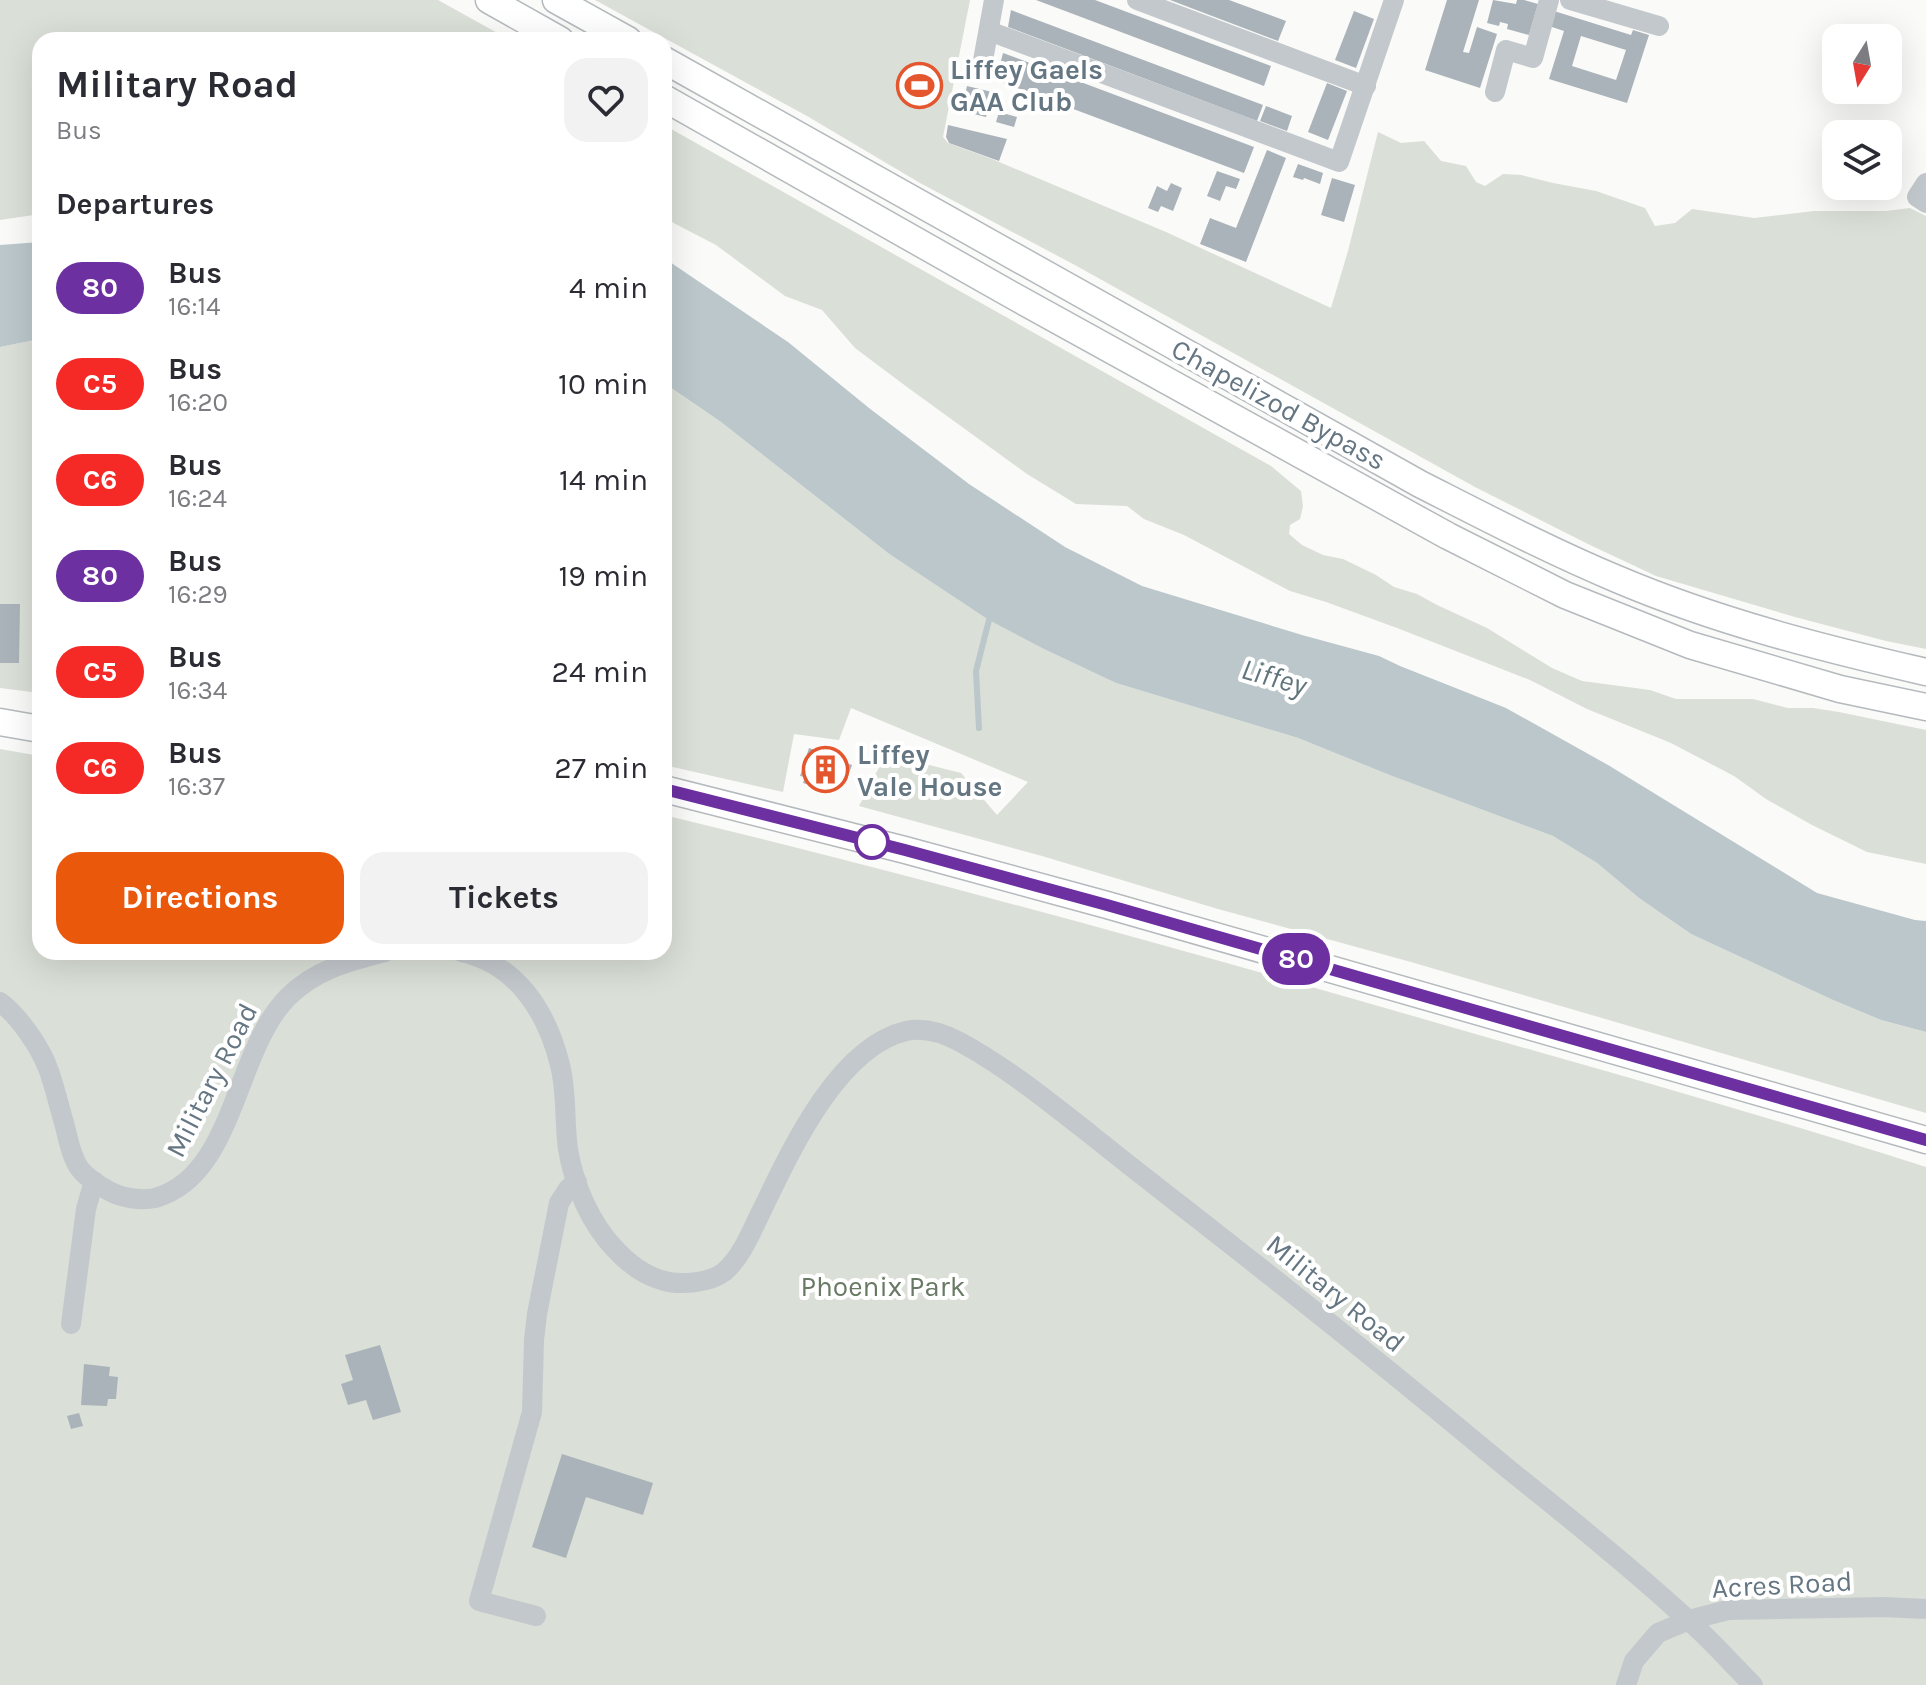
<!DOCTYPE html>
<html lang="en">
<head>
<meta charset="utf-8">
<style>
  body { margin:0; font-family:Karla,sans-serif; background:#f2f2f3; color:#2b2b33; height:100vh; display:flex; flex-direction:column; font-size:30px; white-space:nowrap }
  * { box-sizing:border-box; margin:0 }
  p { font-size:26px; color:#7c7c81 }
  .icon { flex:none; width:44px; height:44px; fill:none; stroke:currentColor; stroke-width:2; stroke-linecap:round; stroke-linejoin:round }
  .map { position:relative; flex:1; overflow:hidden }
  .sheet { position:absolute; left:32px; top:32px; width:640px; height:928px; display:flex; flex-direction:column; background:#fff; border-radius:24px; box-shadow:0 8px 32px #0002 }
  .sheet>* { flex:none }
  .badge { padding:0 16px; border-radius:26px; font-size:28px; line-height:52px }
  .needle { width:52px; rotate:191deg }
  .tools { position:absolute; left:1822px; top:24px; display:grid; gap:16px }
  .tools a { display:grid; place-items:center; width:80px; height:80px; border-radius:16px; background:#fff; box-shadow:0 8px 32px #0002; font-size:40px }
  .map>.badge { position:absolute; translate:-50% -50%; box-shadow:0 0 0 4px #fff }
  h2 { padding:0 24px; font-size:30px; line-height:72px }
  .round { display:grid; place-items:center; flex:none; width:84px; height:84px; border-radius:24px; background:#f2f2f3 }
  .headline { display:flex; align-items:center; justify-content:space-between; height:136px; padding:0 24px }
  h1 { font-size:38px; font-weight:700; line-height:60px }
  .cta { display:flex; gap:16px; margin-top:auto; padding:16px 24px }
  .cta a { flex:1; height:92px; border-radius:24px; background:#ea580c; color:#fff; font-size:32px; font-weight:700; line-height:92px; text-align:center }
  .cta a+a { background:#f2f2f3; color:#2b2b33 }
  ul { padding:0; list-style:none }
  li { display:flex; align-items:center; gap:24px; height:96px; padding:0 24px }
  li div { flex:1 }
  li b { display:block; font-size:30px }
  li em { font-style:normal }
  li .badge { min-width:88px; font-weight:700; text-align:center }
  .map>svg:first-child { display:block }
  .green { fill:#dadfd7 }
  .water { fill:#bbc7cb }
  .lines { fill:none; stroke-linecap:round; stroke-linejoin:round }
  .stream { stroke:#bbc7cb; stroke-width:6 }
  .building { fill:#aab3b9; fill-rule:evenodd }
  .major-casing { stroke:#b5babe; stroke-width:29 }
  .minor { stroke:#c3c8cc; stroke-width:20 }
  .major { stroke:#fff; stroke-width:26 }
  .line-casing { stroke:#fff; stroke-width:18 }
  .line { stroke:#6c30a1; stroke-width:12 }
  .stop-dot { fill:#fff; stroke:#6c30a1; stroke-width:4 }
  .labels { text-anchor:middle; stroke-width:8; stroke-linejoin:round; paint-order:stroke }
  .poi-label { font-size:28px; font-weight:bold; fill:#657683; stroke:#fff; text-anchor:start }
  .street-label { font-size:28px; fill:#657683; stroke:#fff }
  .park-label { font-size:28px; fill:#687a64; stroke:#fff }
  .water-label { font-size:30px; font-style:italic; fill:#60757c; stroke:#fff }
</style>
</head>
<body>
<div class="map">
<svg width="1926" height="1685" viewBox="0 0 1926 1685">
  <rect width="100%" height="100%" fill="#fafaf8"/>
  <g class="green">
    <path d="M0,0h438l72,40h-470v174l-40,6z"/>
    <path d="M595,0h375l-27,137 5,6 44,16 174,73 165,76 17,-57 30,-119 23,11 23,-2 17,20 25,5 10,16 9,4 18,-12 18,1 32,8 43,8 49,17 10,18 20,-3 17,-14 62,9 60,-7h72l24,-3 16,8v433l-40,-8 -91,-24 -139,-41 -68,-32 -113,-57 -402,-223 -153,-81 -113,-67z"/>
    <path d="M664,125l607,341 30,25 2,15 -3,13 -10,6 -1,9 13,11 21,10 20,4 33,16 18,12 23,7 20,11 50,23 65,40 30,13 68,9 26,9h77l35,9h25l26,4 87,18v134l-59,-12 -55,-27 -46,-26 -32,-23 -63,-33 -84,-34 -57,-29 -133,-52 -71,-26 -36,-11 -106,-56 -40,-16 -17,-13 -51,-2 -49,-30 -120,-87 -52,-39 -33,-38 -37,-14 -69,-51 -52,-27z"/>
    <path d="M40,339v354l-40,-5v-341z"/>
    <path d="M664,383l57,39 167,131 160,98 68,32 182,55 94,38 161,60 44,27 42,35 52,36 142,66 48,20 45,12v81l-515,-151 -193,-53 -176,-53 -183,-50 27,-52 75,19 36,42 31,-33 -177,-74 -12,32 -45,-6 -11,58 -119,-27z"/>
    <path d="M0,749l40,7v196h624v-137c269,65 535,139 801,216 154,44 308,87 461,136v518h-1926z"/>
  </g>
  <g class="water">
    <path d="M40,242v97l-40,8v-102z"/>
    <path d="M664,258l124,84 81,66 100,76 96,63 77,39 160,49 77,21 21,10 106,42 102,57 209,128 98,27 11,1v111l-45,-12 -48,-20 -142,-66 -52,-36 -42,-35 -44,-27 -161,-60 -94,-38 -182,-55 -68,-32 -59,-31 -101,-67 -167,-131 -57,-39z"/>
  </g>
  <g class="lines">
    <path class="stream" d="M979,728l-3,-57 13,-51"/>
  </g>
  <g class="building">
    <path d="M1036,0h59l176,66 -7,20z"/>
    <path d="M1170,0h59l57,21 -8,20z"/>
    <path d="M1447,0h32l-16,52 6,1 8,-26 20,7 -17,54 -55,-18z"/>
    <path d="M1493,0l23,4 1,-4h7l14,4 -9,31 -22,-6 1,-5 -8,-2 -1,4 -12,-3z"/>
    <path d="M1011,10l252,95 -6,16 -249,-94z"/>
    <path d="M1354,11l20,8 -18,49 -21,-8z"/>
    <path d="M1554,11l77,24 2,-5 16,5 -22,68 -78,-24 15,-48 -15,-5zM1581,36l45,14 -10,30 -44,-14z"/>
    <path d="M1003,53l251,94 -10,26 -248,-93z"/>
    <path d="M1327,83l20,8 -19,49 -20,-8z"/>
    <path d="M967,86l25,6 -6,25 -25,-6z"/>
    <path d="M1266,106l26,10 -5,15 -27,-10z"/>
    <path d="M999,112l18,5 -3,10 -18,-5z"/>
    <path d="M948,125l59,14 -8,22 -50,-18 -3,-6z"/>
    <path d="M1267,150l19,8 -40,104 -46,-18 10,-26 26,10z"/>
    <path d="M1298,164l25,9 -3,11 -16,-6 -1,2 -10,-3z"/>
    <path d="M1217,171l23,8 -4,10 -10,-3 -6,15 -13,-5z"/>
    <path d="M1332,178l23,7 -11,37 -23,-7z"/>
    <path d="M1171,183l11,5 -9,23 -12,-5 -3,6 -10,-4 9,-22 10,5z"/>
    <path d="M0,604h20l-1,59h-19z"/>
    <path d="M809,748l17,6 -1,2 27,9 -6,17 -13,-4 -4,13 -26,-8 2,-6 -5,-1z"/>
    <path d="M380,1345l21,67 -28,8 -7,-20 -18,5 -7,-21 12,-4 -8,-25z"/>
    <path d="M84,1364l26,3 -1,9 9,1 -2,22h-8l-1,7 -26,-1z"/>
    <path d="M79,1413l4,13 -12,3 -4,-13z"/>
    <path d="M562,1454l91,29 -10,32 -57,-18 -20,61 -34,-11z"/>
  </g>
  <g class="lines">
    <defs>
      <g id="major">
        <path d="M489,0l71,40"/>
        <path d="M556,0l72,40"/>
        <path d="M664,60l756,424c65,33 130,67 197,95 99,42 204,69 309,93"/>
        <path d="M664,98l346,196 438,242 117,59 125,50 150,44 86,18"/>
        <path d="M0,722l40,7"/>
        <path d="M664,789l241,61 202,55 819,235"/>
      </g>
    </defs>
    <use href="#major" class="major-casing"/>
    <g class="minor">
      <path d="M1137,0l229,86"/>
      <path d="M1570,0l89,26"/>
      <path d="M989,31l350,131 55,-162"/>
      <path d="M982,66l12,-66"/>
      <path d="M1495,92l11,-42 27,8 16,-58"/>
      <path d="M1926,183l-9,14 9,6"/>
      <path d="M461,952c56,12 86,60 99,113 7,27 4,56 8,84 6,36 22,74 47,100 12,13 29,26 46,31 18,6 49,3 63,-8 19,-16 28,-43 39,-64 28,-58 75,-161 143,-177 19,-4 37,2 54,11 46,25 88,59 130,92 46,37 93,73 140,110 93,73 186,148 277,224 61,49 122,98 180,151 23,20 44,44 66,66"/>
      <path d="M0,1002c19,14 41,46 49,69 6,17 10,35 15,52 4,14 7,34 16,46 6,8 20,17 29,22 13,7 32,10 46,7 80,-22 79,-147 133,-201 27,-27 61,-36 97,-45"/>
      <path d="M71,1324l15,-115 8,-28"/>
      <path d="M536,1616l-57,-15 53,-189 2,-72 3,-26 22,-111 9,-14 9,-7"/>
      <path d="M1626,1685l8,-24 24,-28 31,-13 39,-10 156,-3 42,2"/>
    </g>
    <use href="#major" class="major"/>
  </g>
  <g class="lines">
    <defs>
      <path id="line" d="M664,789l241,61 202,55 819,235"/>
    </defs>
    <use href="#line" class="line-casing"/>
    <use href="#line" class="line"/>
  </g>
  <defs>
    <symbol id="stadium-ring" viewBox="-11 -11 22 22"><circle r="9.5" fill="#fff" stroke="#e4572e" stroke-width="1.5"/><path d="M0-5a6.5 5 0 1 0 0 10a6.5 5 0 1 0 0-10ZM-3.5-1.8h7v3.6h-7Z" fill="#e4572e"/></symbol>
    <symbol id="building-ring" viewBox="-11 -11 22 22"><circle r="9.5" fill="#fff" stroke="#e4572e" stroke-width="1.5"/><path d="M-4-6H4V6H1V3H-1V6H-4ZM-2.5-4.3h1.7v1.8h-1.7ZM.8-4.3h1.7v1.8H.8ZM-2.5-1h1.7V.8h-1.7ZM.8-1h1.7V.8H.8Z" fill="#e4572e"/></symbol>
  </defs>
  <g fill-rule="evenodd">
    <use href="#stadium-ring" x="894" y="60" width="51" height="51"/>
    <use href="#building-ring" x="800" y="744" width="51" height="51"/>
  </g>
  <circle class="stop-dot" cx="872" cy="842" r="16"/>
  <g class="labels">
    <g class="poi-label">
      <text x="950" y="79">Liffey Gaels<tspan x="950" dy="32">GAA Club</tspan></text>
      <text x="857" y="764">Liffey<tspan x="857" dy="32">Vale House</tspan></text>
    </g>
    <g class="street-label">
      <text transform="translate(1279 404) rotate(29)" y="10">Chapelizod Bypass</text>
      <text transform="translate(211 1080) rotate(-63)" y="10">Military Road</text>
      <text transform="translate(1336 1293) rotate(39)" y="10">Military Road</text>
      <text transform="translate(1782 1584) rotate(-3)" y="10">Acres Road</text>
    </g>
    <g class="park-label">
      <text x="883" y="1296">Phoenix Park</text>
    </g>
    <g class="water-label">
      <text transform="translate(1274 677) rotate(16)" y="10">Liffey</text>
    </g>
  </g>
</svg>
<div class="tools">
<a><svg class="needle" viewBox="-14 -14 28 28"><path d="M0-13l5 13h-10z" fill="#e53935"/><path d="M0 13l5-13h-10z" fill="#7c7c81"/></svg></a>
<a><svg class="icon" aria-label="layers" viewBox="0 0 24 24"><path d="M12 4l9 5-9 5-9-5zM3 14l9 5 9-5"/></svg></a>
</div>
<b class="badge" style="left:1296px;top:959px;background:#6c30a1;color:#fff">80</b>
<section class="sheet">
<div class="headline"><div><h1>Military Road</h1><p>Bus</p></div><a class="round"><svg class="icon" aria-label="heart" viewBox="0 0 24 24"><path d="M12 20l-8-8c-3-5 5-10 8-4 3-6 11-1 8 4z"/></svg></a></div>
<h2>Departures</h2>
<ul>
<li><span class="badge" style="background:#6c30a1;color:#fff">80</span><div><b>Bus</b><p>16:14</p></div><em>4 min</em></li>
<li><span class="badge" style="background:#f52a26;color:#fff">C5</span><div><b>Bus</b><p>16:20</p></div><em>10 min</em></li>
<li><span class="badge" style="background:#f52a26;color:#fff">C6</span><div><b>Bus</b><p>16:24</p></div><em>14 min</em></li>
<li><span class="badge" style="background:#6c30a1;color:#fff">80</span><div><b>Bus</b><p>16:29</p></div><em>19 min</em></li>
<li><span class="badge" style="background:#f52a26;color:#fff">C5</span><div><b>Bus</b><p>16:34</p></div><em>24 min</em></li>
<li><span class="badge" style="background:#f52a26;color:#fff">C6</span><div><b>Bus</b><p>16:37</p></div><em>27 min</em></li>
</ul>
<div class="cta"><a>Directions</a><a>Tickets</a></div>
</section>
</div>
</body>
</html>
